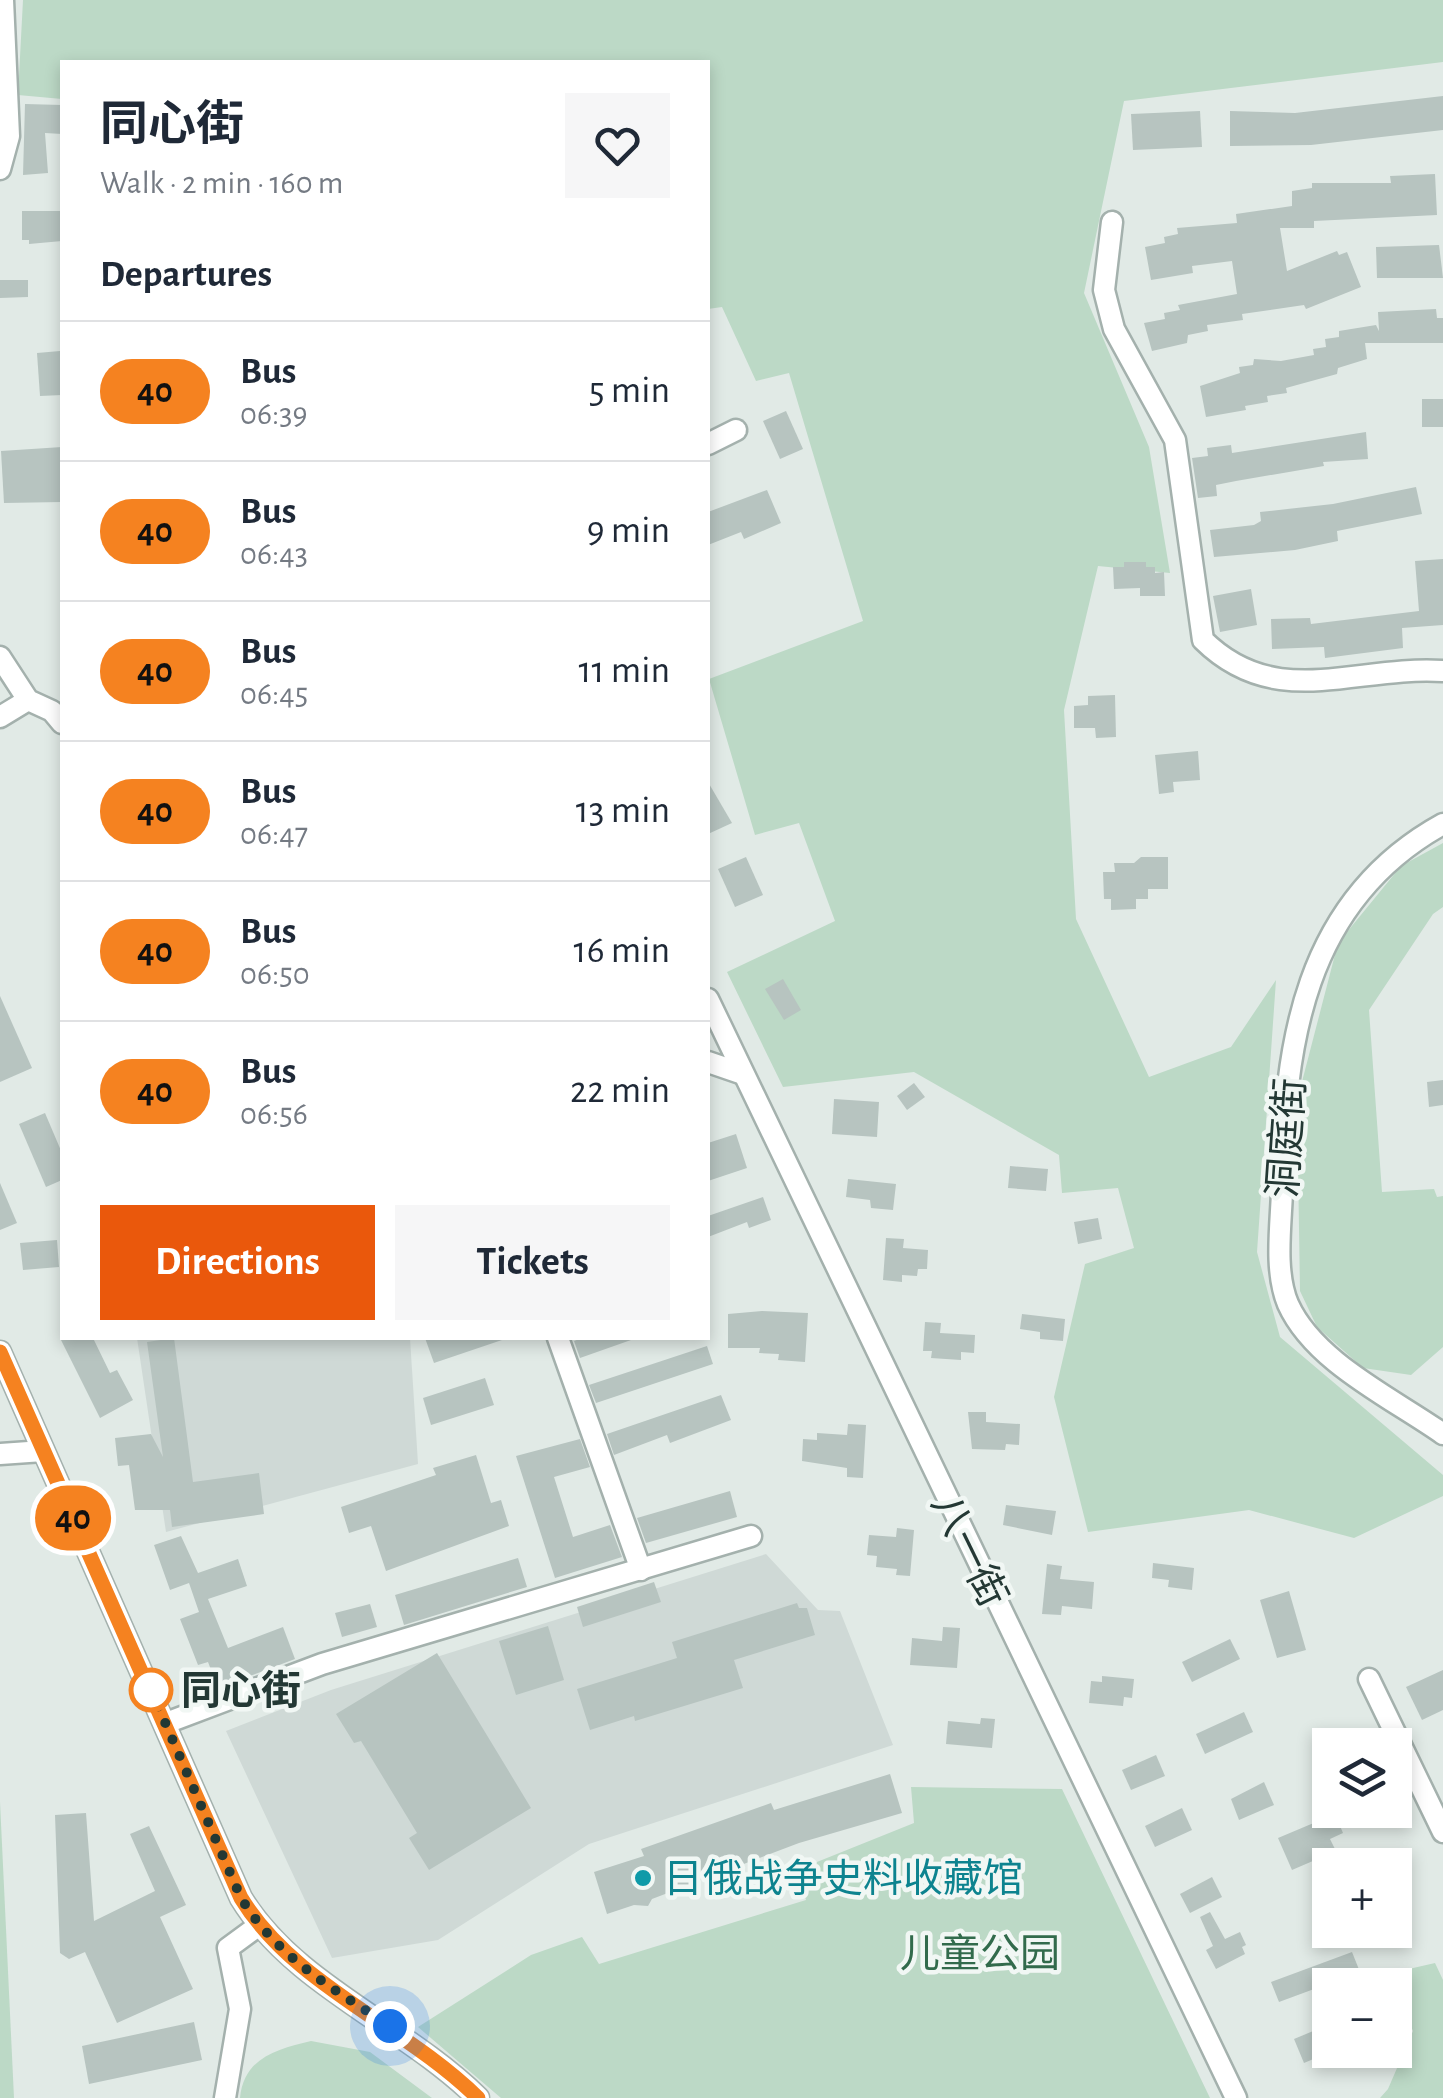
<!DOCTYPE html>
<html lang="en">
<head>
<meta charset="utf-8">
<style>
  body { margin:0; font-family:"Alegreya Sans","Noto Sans SC",sans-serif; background:#f6f6f7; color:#1f2937; height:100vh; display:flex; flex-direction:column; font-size:38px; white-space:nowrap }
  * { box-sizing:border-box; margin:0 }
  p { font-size:32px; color:#747a83 }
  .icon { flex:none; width:55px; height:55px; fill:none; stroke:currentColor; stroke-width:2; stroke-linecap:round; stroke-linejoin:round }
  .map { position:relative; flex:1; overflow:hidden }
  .details { position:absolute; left:60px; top:60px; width:650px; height:1280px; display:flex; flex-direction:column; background:#fff; border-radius:0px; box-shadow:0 5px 15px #0003 }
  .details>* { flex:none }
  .badge { padding:0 20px; border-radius:32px; font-size:35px; line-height:65px }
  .tools { position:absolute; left:1312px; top:1728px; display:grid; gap:20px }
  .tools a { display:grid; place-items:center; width:100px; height:100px; border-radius:0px; background:#fff; box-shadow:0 5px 15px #0003; font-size:50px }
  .you { position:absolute; width:50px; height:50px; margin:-25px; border:8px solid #fff; border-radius:50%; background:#1a73e8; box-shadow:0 0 0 15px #1a73e833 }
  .map>.badge { position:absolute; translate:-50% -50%; box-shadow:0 0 0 5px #fff }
  h2 { padding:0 40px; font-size:38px; line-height:90px }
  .round { display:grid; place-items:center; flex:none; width:105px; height:105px; border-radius:0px; background:#f6f6f7 }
  .headline { display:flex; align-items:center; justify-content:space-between; height:170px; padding:0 40px }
  h1 { font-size:48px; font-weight:700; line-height:75px }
  .action { display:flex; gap:20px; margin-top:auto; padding:20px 40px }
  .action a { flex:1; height:115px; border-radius:0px; background:#ea580c; color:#fff; font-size:40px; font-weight:700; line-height:115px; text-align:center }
  .action a+a { background:#f6f6f7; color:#1f2937 }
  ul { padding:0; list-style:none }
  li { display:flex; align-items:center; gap:30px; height:140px; padding:0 40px; border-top:2px solid #e0e1e3 }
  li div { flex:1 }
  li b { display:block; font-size:38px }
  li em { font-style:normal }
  li .badge { min-width:110px; font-weight:700; text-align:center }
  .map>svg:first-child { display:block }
  .built { fill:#cfd9d6 }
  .green { fill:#bcd9c6 }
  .building { fill:#b7c4c0 }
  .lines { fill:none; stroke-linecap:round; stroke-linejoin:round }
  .minor-casing { stroke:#a4b1ad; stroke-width:25 }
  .minor { stroke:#fff; stroke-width:20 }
  .line-casing { stroke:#fff; stroke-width:22 }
  .line { stroke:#f58220; stroke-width:15 }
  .walk { stroke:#233834; stroke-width:10; stroke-dasharray:0 18 }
  .stop-dot { fill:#fff; stroke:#f58220; stroke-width:5 }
  .culture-dot { fill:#0f9aa8; stroke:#f1f7f4; stroke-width:4 }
  .labels { text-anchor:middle; stroke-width:9; stroke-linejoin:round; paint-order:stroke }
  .street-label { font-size:40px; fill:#233834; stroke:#f1f7f4 }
  .stop-label { font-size:40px; font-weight:bold; fill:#233834; stroke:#f1f7f4; text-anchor:start }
  .culture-label { font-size:40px; fill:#0d838f; stroke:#f1f7f4; text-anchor:start }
  .park-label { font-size:40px; fill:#326b4c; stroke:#f1f7f4 }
</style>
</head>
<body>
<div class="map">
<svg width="1443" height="2098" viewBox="0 0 1443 2098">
  <rect width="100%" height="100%" fill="#e1eae6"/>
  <g class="built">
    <path d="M137,1338h273l8,126 -252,68z"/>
    <path d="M766,1554l52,56 22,1 53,134 -304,99 -151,96 -106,18 -106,-227 105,-41z"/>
  </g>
  <g class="green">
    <path d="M23,0h1420v62l-319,39 -40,192 65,154 21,126 -72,-7 -34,144 12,209 73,158 82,-30 45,-67 -19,272 23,85 163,138v21l-89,42 -105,-28 -161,22 -34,-135 31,-133 49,-16 -16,-60 -56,5 -3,-38 -145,-83 -131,15 -56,-115 108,-51 -36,-98 -44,12 -46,-156 154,-58 -74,-248 -33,8 -34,-74 -14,2v-247h-646v37l-44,-4z"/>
    <path d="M1443,843v64l-10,7 -64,96 13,182 52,-3 3,8 6,-1v151l-32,28 -48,-7 -46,-41 -17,-36 -3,-190 41,-158 63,-77z"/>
    <path d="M911,1787l151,2 148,309h-709l-83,-71 113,-72 51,-18 17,27 207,-64 -9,-30 117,-47z"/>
    <path d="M0,1802l14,296h-14z"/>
    <path d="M1435,1963l8,17v118h-63l8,-9 25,-58 -26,-57z"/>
    <path d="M311,2041l59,11 62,46h-192c4,-41 38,-49 71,-57z"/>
  </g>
  <g class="building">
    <path d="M1443,96v34l-132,15 -81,1v-35l65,2z"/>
    <path d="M25,104l37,1v29l-17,-1 3,40 -25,2z"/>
    <path d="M1200,111l2,36 -69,3 -2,-36z"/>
    <path d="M1435,174l2,41 -123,6v7h-34l7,43 50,-20 2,4 8,-3 14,35 -55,22 -2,-4 -62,9 1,6 -36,5 1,6 -20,4 -1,8 -35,8 -8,-28 21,-4 -1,-6 16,-3 -2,-5 59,-11 -5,-33 -40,5 1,7 -42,7 -6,-33 20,-4 -1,-6 14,-3 -1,-6 60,-5 -1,-9 56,-8v-15l20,-3v-5h79l-1,-7z"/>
    <path d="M22,211h40v30l-33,3v-4h-7z"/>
    <path d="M1439,245l4,33h-66l-1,-31z"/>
    <path d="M0,280h28v17l-28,1z"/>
    <path d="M1436,309l1,9h6v25h-78l2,16 -29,9 -1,6 -51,14 1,5 -20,3 1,6 -23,4 1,4 -40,7 -6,-31 40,-13 -1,-6 14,-2 1,-6 27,2 33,-6 -1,-6 13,-2 -1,-8 14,-2v-6l37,-6 3,6 -1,-19z"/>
    <path d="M60,351l2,44 -22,1 -3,-43z"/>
    <rect x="1422" y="399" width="21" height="28"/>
    <path d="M786,411l17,38 -23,10 -17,-38z"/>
    <path d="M1366,432l2,27 -45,3 1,4 -88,15 -20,4 1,11 -19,2 -6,-40 16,-2 -1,-8 24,-3 1,8z"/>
    <path d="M62,447v55l-58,1 -3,-52z"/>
    <path d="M1416,487l6,27 -85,17 1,10 -43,9 -81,7 -4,-27 44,-5 7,-4 -1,-9 73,-8z"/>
    <path d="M767,490l14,33 -37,16 -3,-7 -33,13v-33z"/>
    <path d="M1443,559v66l-41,3 1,20 -78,10 -1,-11 -52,2 -1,-30 39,-1 1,6 108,-13 -4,-50z"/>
    <path d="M1124,562h22v5h9v6l9,-1 1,24h-25v-8l-26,1 -1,-22h11z"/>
    <path d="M1251,589l6,36 -37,7 -7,-36z"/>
    <path d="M1115,695l1,42 -20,1 -1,-10h-21v-22l14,-1v-9z"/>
    <path d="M1198,751l2,29 -27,2 1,10 -15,2 -4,-39z"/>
    <path d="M708,782l24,41 -24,11z"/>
    <path d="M746,857l17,38 -28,12 -17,-38z"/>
    <path d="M1141,857h27v32h-20v10h-12v10l-25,1v-11h-7l-1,-27h12l-1,-9h20z"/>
    <path d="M783,979l18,31 -17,10 -19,-31z"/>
    <path d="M0,996l32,72 -32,14z"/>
    <path d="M1443,1080v25l-14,2 -2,-25z"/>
    <path d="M914,1083l11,14 -18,13 -10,-14z"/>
    <path d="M834,1099l45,3 -2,35 -45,-3z"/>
    <path d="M45,1113l17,40v27l-16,7 -27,-63z"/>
    <path d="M736,1134l11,34 -39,13v-38z"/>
    <path d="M1010,1166l38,3 -2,22 -38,-3z"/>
    <path d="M848,1179l48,5 -3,26 -22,-2 -1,-8 -24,-3z"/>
    <path d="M0,1183l17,40 -17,7z"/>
    <path d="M763,1197l8,23 -22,8 -2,-6 -39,15v-21z"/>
    <path d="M1098,1218l4,21 -24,5 -4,-22z"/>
    <path d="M886,1238l18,1 -1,9 25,2 -1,19h-9l-1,7 -15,-1v7l-19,-2z"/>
    <path d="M57,1240l2,27 -36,3 -3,-27z"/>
    <path d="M762,1311l46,2 -3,49 -27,-2 1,-6 -20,-1 1,-5h-32v-34z"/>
    <path d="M1022,1314l43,5 -2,22 -23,-2v-7l-20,-3z"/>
    <path d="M925,1322l16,1 -1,10 35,2 -1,18 -13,-1v8l-30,-2 1,-7h-9z"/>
    <path d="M60,1338h33l17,35 7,-3 16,30 -33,18z"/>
    <path d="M174,1338l19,144 66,-9 5,41 -92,13 -2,-17h-35l-6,-45 -11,1 -3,-28 36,-4 12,23 -16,-115z"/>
    <path d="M425,1338h76l1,2 -68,23z"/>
    <path d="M582,1338h49v2l-51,18 -6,-17z"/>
    <path d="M707,1346l6,18 -117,39 -7,-18z"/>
    <path d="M485,1378l9,27 -63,20 -8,-27z"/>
    <path d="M721,1395l10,25 -61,23 -3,-8 -53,20 -7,-21z"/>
    <path d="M968,1412h18v10l34,2 -1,21 -13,-1 -1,6 -33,-1z"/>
    <path d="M848,1424l18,1 -3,53 -16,-1v-9l-45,-7 1,-22 14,1v-7l30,2z"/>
    <path d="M580,1439l10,28 -36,10 19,60 37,-12 12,32 -67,21 -39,-122z"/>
    <path d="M476,1455l15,48 10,-3 8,26 -123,45 -15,-45 -22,7 -8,-26 95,-32 -3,-7z"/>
    <path d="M730,1491l7,26 -91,26 -9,-25z"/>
    <path d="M1006,1505l50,6 -4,24 -49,-10z"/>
    <path d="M897,1528l17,2 -4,46 -14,-1 1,-6 -21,-2 1,-11 -10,-1 2,-20 27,2z"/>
    <path d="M181,1536l17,37 40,-14 9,27 -39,13 20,49 55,-21 12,32 -77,29 -10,-26 -10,3 -18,-46 19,-7 -10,-29 -19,7 -16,-45z"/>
    <path d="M518,1558l9,29 -123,38 -9,-30z"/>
    <path d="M1153,1563l41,5 -2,22 -24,-3 1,-7 -17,-2z"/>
    <path d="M1047,1564l15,2 -2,13 34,3 -2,27 -30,-3 -1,9 -19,-1z"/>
    <path d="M654,1582l7,20 -78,25 -6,-20z"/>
    <path d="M1289,1591l17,59 -29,8 -17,-58z"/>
    <path d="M797,1603l2,5h8l8,27 -81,25 9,28 -108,33 -1,-5 -44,14 -13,-41 100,-31 -5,-16z"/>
    <path d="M370,1604l7,23 -35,10 -7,-24z"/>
    <path d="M548,1626l16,54 -48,15 -17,-54z"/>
    <path d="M943,1627l17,1 -3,40 -47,-3 2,-27 30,3z"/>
    <path d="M1230,1639l10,20 -48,23 -10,-20z"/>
    <path d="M437,1653l94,155 -102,62 -20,-32 8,-5 -56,-92 -7,2 -18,-29z"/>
    <path d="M1443,1670v40l-21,10 -16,-33z"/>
    <path d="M1102,1676l32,3 -2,19 -8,-1 -1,9 -34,-3 2,-22 11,1z"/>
    <path d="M1244,1712l9,20 -48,22 -9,-20z"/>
    <path d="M981,1718l14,1 -3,29 -46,-4 2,-23 32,3z"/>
    <path d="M1156,1755l9,21 -34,14 -9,-20z"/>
    <path d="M890,1774l12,39 -103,30 -147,56 -4,7 -14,-1 -27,9 -13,-42 50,-16 -3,-7 130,-46 3,7z"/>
    <path d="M1264,1782l10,23 -35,15 -8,-21z"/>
    <path d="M1182,1808l10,22 -37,17 -10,-21z"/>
    <path d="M86,1813l8,108 61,-30 -25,-57 19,-8 37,79 -26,12 33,72 -76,34 -32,-71 -16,7 -9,-6 -5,-138z"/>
    <path d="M1335,1814l8,19 -13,6 6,12 -44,19 -14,-32z"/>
    <path d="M1212,1877l10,20 -32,16 -10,-19z"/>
    <path d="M1210,1912l15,27 15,-7 6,13 -4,2 3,7 -29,15 -10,-19 7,-4 -13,-29z"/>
    <path d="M1352,1952l8,20 -81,30 -8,-20z"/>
    <path d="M194,2022l8,38 -113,24 -7,-38z"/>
    <path d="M1330,2024v28l-26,11 -10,-24z"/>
  </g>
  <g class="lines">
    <defs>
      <g id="minor">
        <path d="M0,169l9,-33 -6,-136"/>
        <path d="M1112,222l-8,68 10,39 61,111 28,200c73,72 153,25 240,31"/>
        <path d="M708,444l28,-14"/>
        <path d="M0,657l28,43 24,11 10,12"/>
        <path d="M0,717l28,-17"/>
        <path d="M1443,824c-140,77 -159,221 -161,367 -1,34 -8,80 6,113 26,58 104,94 155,130"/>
        <path d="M708,999l528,1099"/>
        <path d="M708,1062l35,12"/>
        <path d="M558,1338l83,232"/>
        <path d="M0,1352l241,546c53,87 163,127 237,200"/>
        <path d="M0,1454l43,-3"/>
        <path d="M1369,1679l74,153"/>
        <path d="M166,1723l156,-59 429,-128"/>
        <path d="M225,2098l15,-89 -12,-61 30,-22"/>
      </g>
    </defs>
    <use href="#minor" class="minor-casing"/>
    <use href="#minor" class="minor"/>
  </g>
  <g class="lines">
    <defs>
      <path id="line" d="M0,1352l241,546c54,88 163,127 237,200"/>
    </defs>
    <use href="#line" class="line-casing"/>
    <use href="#line" class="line"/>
    <path class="walk" d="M151,1690l90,208c36,59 92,91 149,128"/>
  </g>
  <circle class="stop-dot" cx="151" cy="1690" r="20"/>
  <circle class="culture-dot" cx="643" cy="1878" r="10"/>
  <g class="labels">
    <g class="street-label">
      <text transform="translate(1286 1138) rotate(-86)" y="14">洞庭街</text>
      <text transform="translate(970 1550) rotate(64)" y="14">八一街</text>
    </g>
    <g class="stop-label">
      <text x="181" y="1704">同心街</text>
    </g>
    <g class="culture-label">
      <text x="663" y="1892">日俄战争史料收藏馆</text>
    </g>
    <g class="park-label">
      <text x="980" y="1967">儿童公园</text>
    </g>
  </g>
</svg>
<div class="tools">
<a><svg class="icon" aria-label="layers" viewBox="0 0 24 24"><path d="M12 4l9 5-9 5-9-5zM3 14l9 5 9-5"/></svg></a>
<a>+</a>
<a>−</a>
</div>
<div class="you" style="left:390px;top:2026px"></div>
<b class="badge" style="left:73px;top:1518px;background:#f58220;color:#111">40</b>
<section class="details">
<div class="headline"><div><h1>同心街</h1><p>Walk · 2 min · 160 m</p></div><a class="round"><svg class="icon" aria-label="heart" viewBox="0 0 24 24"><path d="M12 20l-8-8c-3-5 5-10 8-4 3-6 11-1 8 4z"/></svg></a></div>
<h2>Departures</h2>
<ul>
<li><span class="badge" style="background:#f58220;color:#111">40</span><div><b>Bus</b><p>06:39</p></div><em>5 min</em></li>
<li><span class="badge" style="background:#f58220;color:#111">40</span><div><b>Bus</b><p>06:43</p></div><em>9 min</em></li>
<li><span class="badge" style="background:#f58220;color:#111">40</span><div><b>Bus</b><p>06:45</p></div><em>11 min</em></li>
<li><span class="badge" style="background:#f58220;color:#111">40</span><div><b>Bus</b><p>06:47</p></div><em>13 min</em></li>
<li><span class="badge" style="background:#f58220;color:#111">40</span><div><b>Bus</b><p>06:50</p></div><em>16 min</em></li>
<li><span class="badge" style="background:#f58220;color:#111">40</span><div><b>Bus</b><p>06:56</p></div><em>22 min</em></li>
</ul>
<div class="action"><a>Directions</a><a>Tickets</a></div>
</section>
</div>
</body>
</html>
